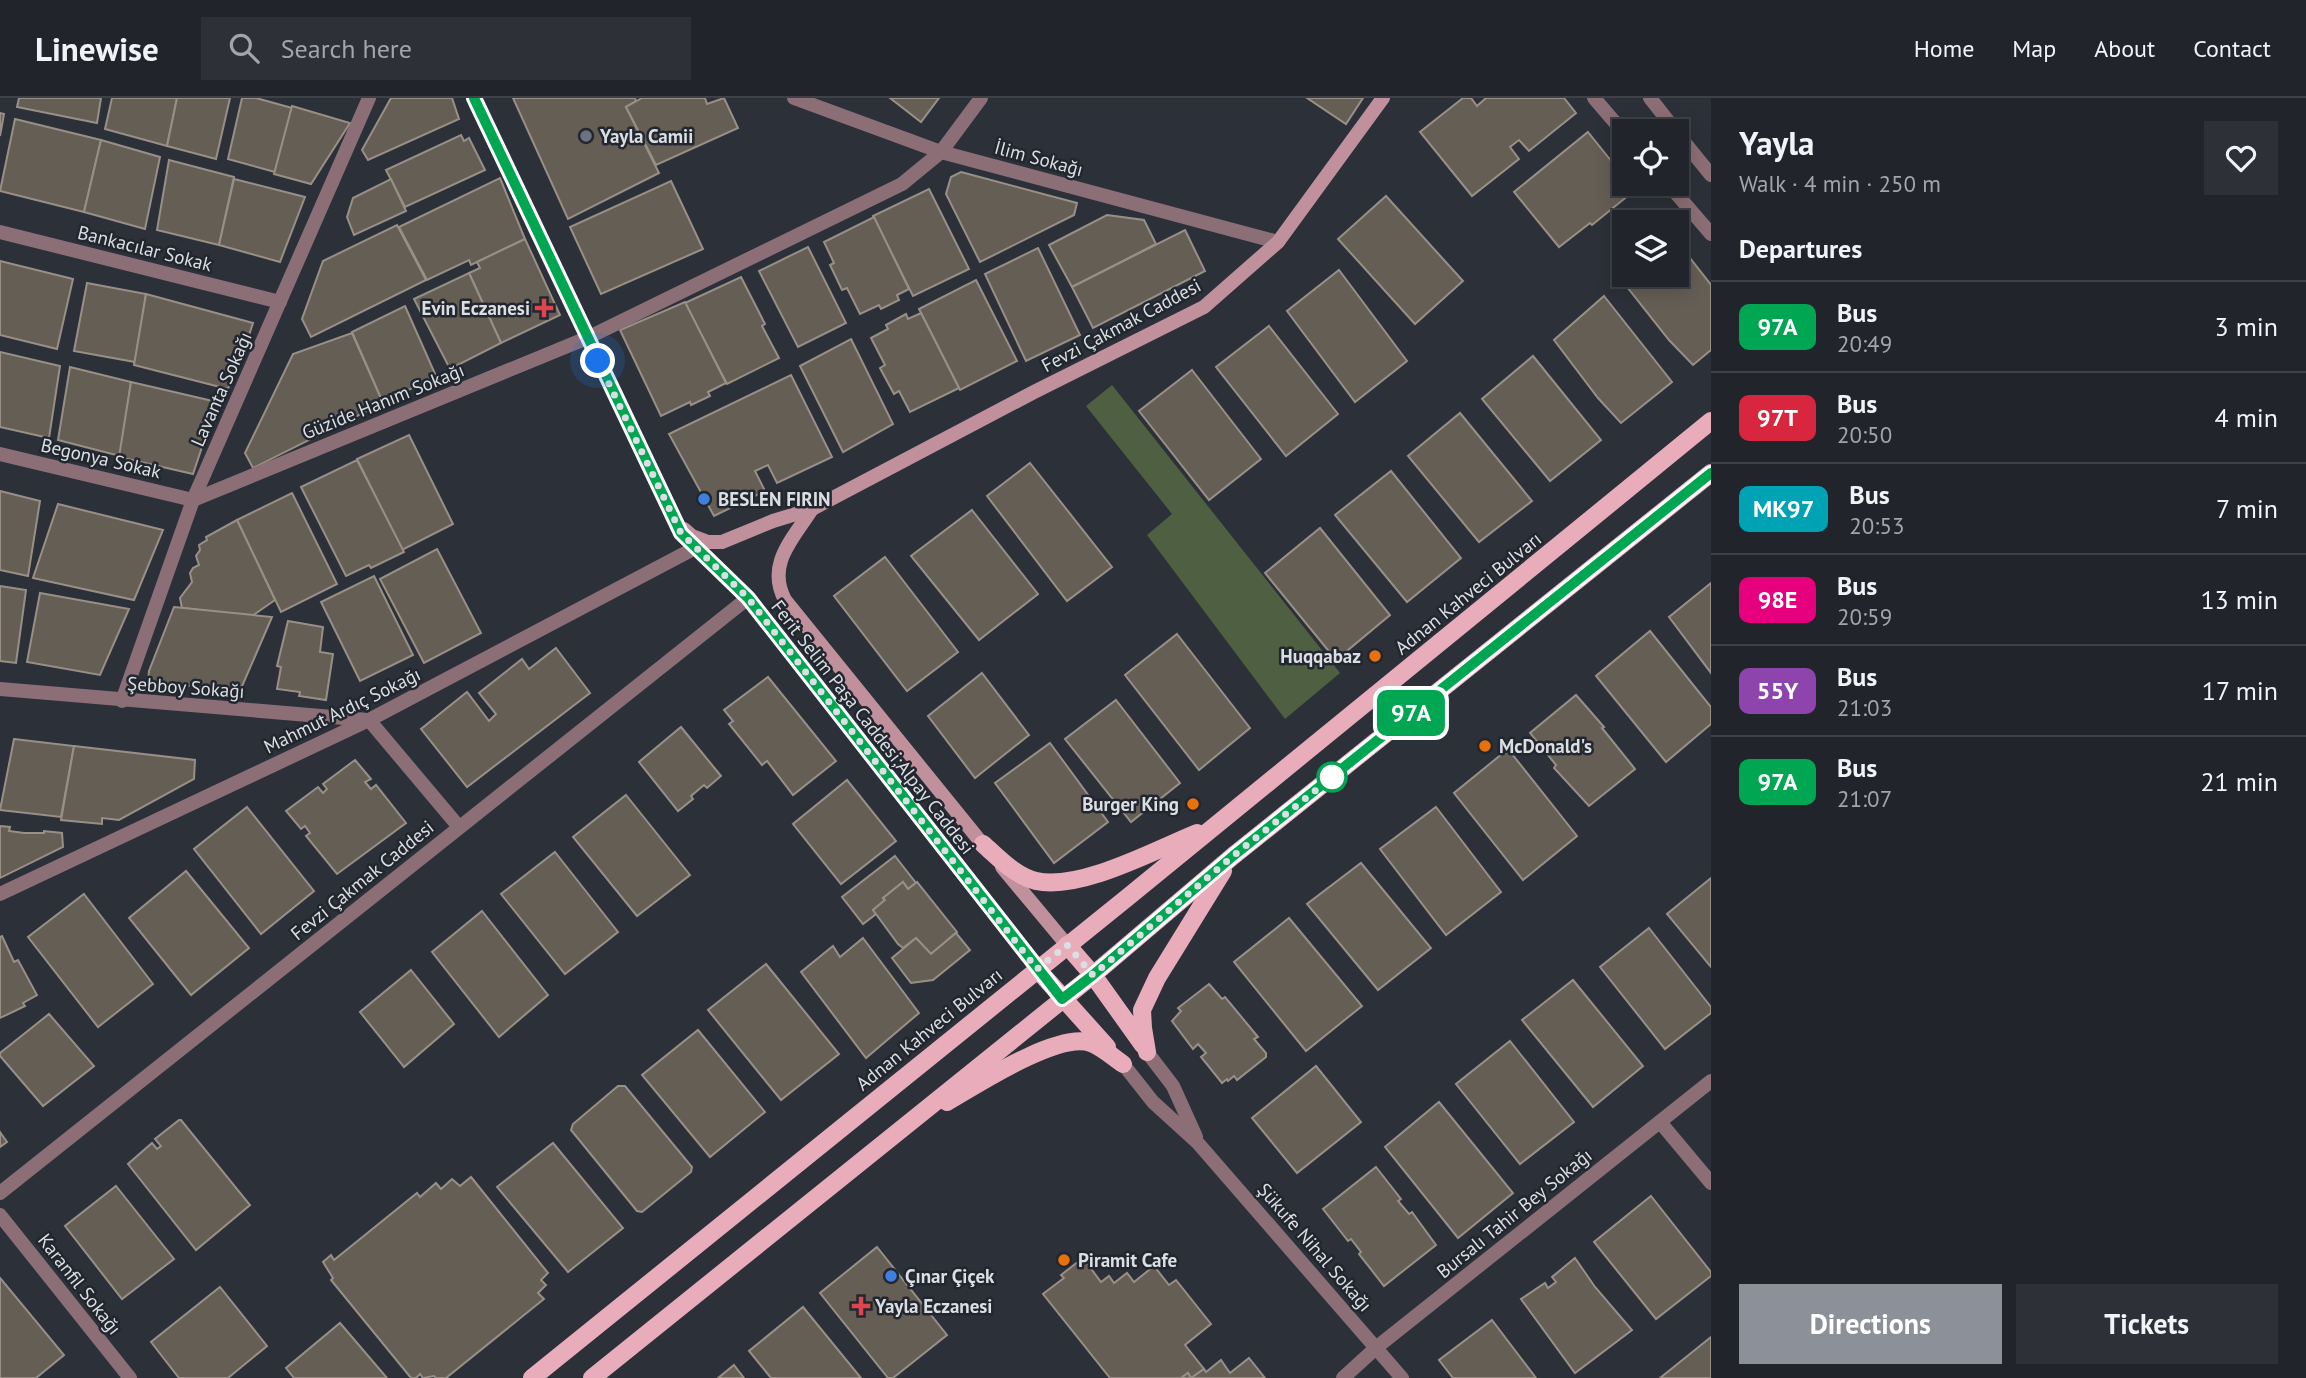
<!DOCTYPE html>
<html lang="en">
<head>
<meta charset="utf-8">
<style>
  body { margin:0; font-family:"PT Sans",sans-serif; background:#2d3137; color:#f1f3f6; height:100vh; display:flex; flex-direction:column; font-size:26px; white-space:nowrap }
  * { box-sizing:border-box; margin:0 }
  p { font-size:23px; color:#a2a5a9 }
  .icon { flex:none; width:38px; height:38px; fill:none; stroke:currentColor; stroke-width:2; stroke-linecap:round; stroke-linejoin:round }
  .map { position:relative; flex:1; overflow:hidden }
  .panel { display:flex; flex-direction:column; background:#21252b; width:595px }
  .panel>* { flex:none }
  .badge { padding:0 14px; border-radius:10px; font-size:24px; line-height:46px }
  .tools { position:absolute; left:1612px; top:21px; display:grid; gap:14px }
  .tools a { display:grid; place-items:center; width:77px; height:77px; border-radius:0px; background:#21252b; box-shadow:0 4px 18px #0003,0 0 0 2px #3e4247; font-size:35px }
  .you { position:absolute; width:35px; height:35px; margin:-18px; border:5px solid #fff; border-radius:50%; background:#1a73e8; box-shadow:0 0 0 10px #1a73e833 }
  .map>.badge { position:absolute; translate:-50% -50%; box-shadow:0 0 0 4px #fff }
  h2 { padding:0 28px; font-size:26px; line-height:63px }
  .round { display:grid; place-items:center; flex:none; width:74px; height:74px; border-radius:0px; background:#2d3137 }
  .head { display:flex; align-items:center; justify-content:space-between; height:119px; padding:0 28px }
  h1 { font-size:33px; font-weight:700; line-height:52px }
  .primary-button { display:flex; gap:14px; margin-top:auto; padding:14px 28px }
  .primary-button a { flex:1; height:80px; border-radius:0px; background:#8c9099; color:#fff; font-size:28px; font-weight:700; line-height:80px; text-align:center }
  .primary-button a+a { background:#2d3137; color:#f1f3f6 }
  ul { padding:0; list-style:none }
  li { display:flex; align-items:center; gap:21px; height:91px; padding:0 28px; border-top:2px solid #3e4247 }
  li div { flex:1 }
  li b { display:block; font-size:26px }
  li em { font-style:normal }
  li .badge { min-width:77px; font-weight:700; text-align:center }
  header { display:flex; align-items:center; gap:42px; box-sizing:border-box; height:98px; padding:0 35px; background:#21252b; border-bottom:2px solid #3e4247 }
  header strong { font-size:33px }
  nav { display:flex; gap:38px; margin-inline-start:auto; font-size:24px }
  .search { width:490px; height:63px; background:#2d3137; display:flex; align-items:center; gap:18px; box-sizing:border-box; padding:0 24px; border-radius:0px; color:#a2a5a9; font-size:26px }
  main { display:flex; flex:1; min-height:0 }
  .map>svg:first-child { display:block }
  .park { fill:#4e6041 }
  .building { fill:#655e55; stroke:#989087; stroke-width:2 }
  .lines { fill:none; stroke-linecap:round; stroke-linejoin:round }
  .pedestrian { stroke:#8c6f76; stroke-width:14 }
  .minor { stroke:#8c6f76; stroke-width:14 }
  .secondary { stroke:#c0919c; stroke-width:14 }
  .primary { stroke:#e8acba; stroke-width:18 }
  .line-casing { stroke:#fff; stroke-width:16 }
  .line { stroke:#00a651; stroke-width:10 }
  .walk { stroke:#dbdfe4; stroke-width:7; stroke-dasharray:0 12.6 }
  .worship-dot { fill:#6b7280; stroke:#22272f; stroke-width:2.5 }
  .health-dot { fill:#e0444e; stroke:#22272f; stroke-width:2.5 }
  .shop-dot { fill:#3f7fe0; stroke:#22272f; stroke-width:2.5 }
  .food-dot { fill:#e8710a; stroke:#22272f; stroke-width:2.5 }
  .stop-dot { fill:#fff; stroke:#00a651; stroke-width:3.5 }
  .labels { text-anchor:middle; stroke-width:5; stroke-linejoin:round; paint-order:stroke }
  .poi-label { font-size:19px; font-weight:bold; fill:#dbdfe4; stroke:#22272f; text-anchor:start }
  .street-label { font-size:19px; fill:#dbdfe4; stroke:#22272f }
</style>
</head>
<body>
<header>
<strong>Linewise</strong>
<div class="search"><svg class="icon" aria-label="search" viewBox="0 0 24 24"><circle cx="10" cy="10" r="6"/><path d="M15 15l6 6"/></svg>Search here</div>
<nav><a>Home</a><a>Map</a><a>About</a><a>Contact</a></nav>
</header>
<main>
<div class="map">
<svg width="1711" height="1280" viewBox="0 0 1711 1280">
  <rect width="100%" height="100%" fill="#2c3139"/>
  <path class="park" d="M1112,287l228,288 -55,46 -138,-184 25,-21 -86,-108z"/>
  <g class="building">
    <path d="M19,0h82l-4,25 -80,-16z"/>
    <path d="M112,0h65l-10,48 -62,-17z"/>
    <path d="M177,0h53l-14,61 -49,-13z"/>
    <path d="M242,0h14l36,10 -17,64 -47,-13z"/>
    <path d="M391,0h61l7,21 -91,41 -6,-10z"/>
    <path d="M513,0h122l1,3 -10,6 33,66 -91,46z"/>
    <path d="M642,0h63l2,6 17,-6 14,30 -82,37 -30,-58z"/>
    <path d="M890,0h49l-18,24z"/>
    <path d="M1307,0h56l-17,26z"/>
    <path d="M1463,0h8l6,8 9,-8h78l12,15 -47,38 -10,-11 -9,7 9,12 -47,37 -52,-64z"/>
    <path d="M292,8l58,17 -39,61 -37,-10z"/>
    <path d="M0,15l4,1 -4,22z"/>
    <path d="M15,21l86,21 -17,72 -84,-21z"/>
    <path d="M1588,34l36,45v7h6l5,6 -43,35 -2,-2 -31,24 -45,-55z"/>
    <path d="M461,37l3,6 5,-3 16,32 -80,37 -19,-37z"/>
    <path d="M101,42l59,17 -15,72 -61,-17z"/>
    <path d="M169,62l65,17 -15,68 -62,-15z"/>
    <path d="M961,74l116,31 -3,12 -94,47 -34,-68 5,-17z"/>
    <path d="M500,80l25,61 -54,26 -2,-5 -42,20 -28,-53z"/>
    <path d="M234,81l71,18 -25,65 -61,-17z"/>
    <path d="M391,81l15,32 -52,24 -7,-18 6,-19z"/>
    <path d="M671,83l32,68 -102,45 -31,-67z"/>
    <path d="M929,91l40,80 -56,27 -40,-80z"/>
    <path d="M1386,98l77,85 -48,43 -77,-85z"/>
    <path d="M1107,117l37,5 12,24 -84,43 -23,-42z"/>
    <path d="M874,119l35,72 -12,6 2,5 -18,9 -2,-4 -19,9 -13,-26 -5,2 -12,-25 4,-2 -10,-21z"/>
    <path d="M397,127l29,55 -115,57 -9,-18 21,-58z"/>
    <path d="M1185,132l20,41 -112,57 -21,-41z"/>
    <path d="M525,141l35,76 -59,28 -32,-70 11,-5 -3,-6z"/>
    <path d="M1676,142l35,45v65l-18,15 -24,-25 -45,-57 9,-8h43z"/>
    <path d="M808,149l38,76 -48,24 -39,-76z"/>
    <path d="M1038,150l42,87 -54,26 -41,-87z"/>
    <path d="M0,163l73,18 -16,70 -57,-14z"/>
    <path d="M1339,172l68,91 -52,41 -68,-91z"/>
    <path d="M469,175l32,70 -51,26 -36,-70z"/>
    <path d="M741,179l24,47 -3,2 17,32 -52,26 -42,-81z"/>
    <path d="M976,182l41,81 -57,29 -41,-81z"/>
    <path d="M87,185l59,11 -11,68 -61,-11z"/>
    <path d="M146,196l107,29 -11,34 -14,32 -94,-24z"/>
    <path d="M1604,198l68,86 -51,41 -23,-25 -44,-58z"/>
    <path d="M685,204l41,81 -18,9 2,4 -19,9 -1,-3 -29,14 -41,-86z"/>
    <path d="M405,208l31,70 -53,27 -31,-71z"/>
    <path d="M921,215l38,75 -49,24 -11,-21 -5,3 -14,-26 5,-3 -14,-27 17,-9 -2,-4 20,-11 2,5z"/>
    <path d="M1269,228l69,88 -52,42 -70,-89z"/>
    <path d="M352,235l31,70 -130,65 -8,-15 48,-99z"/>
    <path d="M851,241l42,85 -50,28 -43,-86z"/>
    <path d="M0,254l60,14 -11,72 -49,-11z"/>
    <path d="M1533,258l68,84 -51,41 -68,-82z"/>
    <path d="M70,269l61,15 -11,74 -62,-16z"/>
    <path d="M1192,272l69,89 -52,41 -70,-89z"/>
    <path d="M791,277l41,82 -55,26 -9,-18 -13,6 10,20 -51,25 -45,-82z"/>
    <path d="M131,284l86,20 -24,72 -74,-17z"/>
    <path d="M1460,315l72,88 -53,41 -71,-86z"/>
    <path d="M409,337l44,89 -51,26 -45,-91z"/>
    <path d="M357,362l47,92 -33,16 -2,-3 -23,11 -45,-89z"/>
    <path d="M1030,365l82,104 -45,34 -80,-105z"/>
    <path d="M1391,373l70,87 -54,44 -72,-87z"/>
    <path d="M0,393l40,10 -12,75 -28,-6z"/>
    <path d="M292,395l45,91 -56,28 -44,-92z"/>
    <path d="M58,406l105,26 -29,70 -101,-22z"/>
    <path d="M972,412l66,84 -59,46 -68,-84z"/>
    <path d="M237,422l38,80 -23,16 -70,-8 -2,-10 12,-16 -2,-9 3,-5 6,-3 -3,-9 4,-6 -1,-5 8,-5 -1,-3z"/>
    <path d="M1320,430l70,87 -54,45 -71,-87z"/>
    <path d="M437,451l44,84 -57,30 -44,-84z"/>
    <path d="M885,459l73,95 -51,39 -73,-95z"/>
    <path d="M374,478l39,79 -53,26 -39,-79z"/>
    <path d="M1711,485v90l-42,-56z"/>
    <path d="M0,488l26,4 -10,73 -16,-2z"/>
    <path d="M40,495l89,16 -29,66 -73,-13z"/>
    <path d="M174,509l98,10 -32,74 -92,-10 1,-10z"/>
    <path d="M288,523l35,6 -3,25 13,2 -7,46 -27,-4 1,-4 -23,-3 4,-22 -4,-1z"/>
    <path d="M1650,533l61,76v17l-45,38 -70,-86z"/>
    <path d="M1177,536l73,94 -51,42 -74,-95z"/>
    <path d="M556,550l34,45 -123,94 -46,-58 46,-37 22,29 7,-7 -17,-21 43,-34 7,10z"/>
    <path d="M982,575l47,62 -54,43 -47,-62z"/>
    <path d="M768,579l68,84 -43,34 -26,-34 -5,4 -33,-41 4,-3 -9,-11z"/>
    <path d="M1576,597l28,32 -2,1 33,41 -46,37 -35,-38 2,-3 -26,-32z"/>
    <path d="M1116,602l64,83 -49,39 -66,-83z"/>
    <path d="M681,629l40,49 -14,12 -3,-3 -13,11 2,3 -15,12 -39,-49z"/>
    <path d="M14,641l60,7 -13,71 -61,-7z"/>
    <path d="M1050,645l58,79 -54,41 -59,-80z"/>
    <path d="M74,648l121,14 -1,19 -75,41 -17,-2v6l-41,-4z"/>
    <path d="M1508,651l69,87 -54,44 -69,-87z"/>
    <path d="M355,662l16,19 -6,3 6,7 5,-4 30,38 -69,51 -31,-38 4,-3 -5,-7 -4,3 -15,-18 32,-24 5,6 4,-4 -4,-5z"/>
    <path d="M847,682l49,61 -55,43 -48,-60z"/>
    <path d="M626,697l64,80 -53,41 -64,-79z"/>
    <path d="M247,709l67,84 -53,43 -67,-85z"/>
    <path d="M1436,709l65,85 -55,43 -66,-86z"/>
    <path d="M0,728l10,1 -1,4 15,2h20v-2l18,2 1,14 -63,31z"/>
    <path d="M555,754l63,80 -53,42 -64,-80z"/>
    <path d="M895,758l21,27 -8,6 -5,-7 -20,16 2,2 -12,10 3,4 -13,10 -21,-27z"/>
    <path d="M1361,765l70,85 -53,42 -71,-86z"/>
    <path d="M186,773l63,77 -58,47 -62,-77z"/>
    <path d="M1711,780v89l-44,-53z"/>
    <path d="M903,784l5,7 9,-7 40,50 -26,22 -15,-16 -13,10 -5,-4 -25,-34 12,-10 -2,-2z"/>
    <path d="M84,796l69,90 -55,43 -70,-90z"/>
    <path d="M482,813l66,84 -49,42 -67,-85z"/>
    <path d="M1289,820l73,88 -56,45 -72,-89z"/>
    <path d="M1649,830l62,79v6l-46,36 -65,-82z"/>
    <path d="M956,835l14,17 -37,30 -22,3 -19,-25 24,-20 15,16z"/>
    <path d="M2,838l12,26 4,-2 19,35 -14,8 2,3 -25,12v-81z"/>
    <path d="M863,840l56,75 -53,45 -65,-86 32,-26 7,11z"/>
    <path d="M766,866l73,90 -58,46 -73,-90z"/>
    <path d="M411,872l43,54 -50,43 -44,-55z"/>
    <path d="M1573,882l70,86 -50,41 -71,-87z"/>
    <path d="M1209,886l13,15 3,-2 33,40 -4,2 12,14v4l-29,23 -3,-4 -6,5 -1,-2 -5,4 -21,-26 5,-4 -8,-9 -5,5 -21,-28 9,-10 -3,-3z"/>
    <path d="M49,916l45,52 -51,40 -43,-50v-3z"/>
    <path d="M698,932l67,82 -55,45 -68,-82z"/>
    <path d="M1510,943l64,81 -54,42 -64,-80z"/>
    <path d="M1316,968l45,56 -64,51 -45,-55z"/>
    <path d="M618,988h7l67,81 -1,5 -49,40 -5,-1 -66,-81 2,-6z"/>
    <path d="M1439,1004l74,91 -55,45 -73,-91z"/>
    <path d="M179,1022h2l69,85 -54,45 -68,-86 24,-21 5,6 4,-3 -6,-7z"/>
    <path d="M0,1034l7,10 -7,5z"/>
    <path d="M553,1045l70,85 -55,44 -71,-85z"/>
    <path d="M1376,1069l25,32 -3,2 11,13 3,-2 24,33 -52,41 -25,-32 2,-2 -10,-13 -3,2 -25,-32z"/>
    <path d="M471,1079l77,96 -7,7 5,5 -8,8 6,6 -98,79h-10l-2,-2 -11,2 -3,-4 -4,4h-5l-80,-98 2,-2 -10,-16 8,-7 3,5 83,-67 3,4 16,-14 5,6 11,-10 8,7z"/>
    <path d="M116,1088l58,73 -52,40 -57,-73z"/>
    <path d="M1651,1098l60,76v4l-55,43 -62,-77z"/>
    <path d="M877,1149l70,88 -54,43h-5l-68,-85z"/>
    <path d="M1083,1160l18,24 8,-6 5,7 13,-10 7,9 20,-16 15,19 7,-5 35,44 -26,21 19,24 -13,9 -3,-5 -7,5h-71l-67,-84 21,-16 -3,-3z"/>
    <path d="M1575,1160l20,29 37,43 -57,43 -54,-74 24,-16 3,5 8,-6 -4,-5z"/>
    <path d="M0,1180l64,77 -28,23h-36z"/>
    <path d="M220,1189l47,59 -39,32h-49l-28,-36z"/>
    <path d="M803,1209l58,71h-90l-22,-27z"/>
    <path d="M1492,1222l44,58h-83l-14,-18z"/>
    <path d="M340,1225l47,55h-93l-8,-10z"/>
    <path d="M1711,1239v41h-51z"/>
    <path d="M1249,1260l16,20h-84l7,-5 3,5 13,-9 2,3 15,-12 9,13z"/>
    <path d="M734,1267l10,13h-26z"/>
  </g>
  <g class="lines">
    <path class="pedestrian" d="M794,0l147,54 337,90"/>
    <g class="minor">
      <path d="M1594,0l30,35"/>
      <path d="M1650,0l26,33"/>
      <path d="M1676,34l35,43"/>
      <path d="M1668,86l43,50"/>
      <path d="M0,134l280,70"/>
      <path d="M0,356l193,46 394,-162 315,-154 39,-32 40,-54"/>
      <path d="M0,591l368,31"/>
      <path d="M122,603l71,-201 176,-402"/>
      <path d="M369,622l90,107"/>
      <path d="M0,796l369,-174 326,-172"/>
      <path d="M1147,954l26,34 23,51"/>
      <path d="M1123,966l30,38 44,40 205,236"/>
      <path d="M1660,1024l51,61"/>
      <path d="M0,1095l748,-595"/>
      <path d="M0,1117l130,163"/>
      <path d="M1343,1280l34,-31 334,-266"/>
    </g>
    <g class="secondary">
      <path d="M474,0l207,435 67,65 289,371"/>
      <path d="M812,411c-19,30 -46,55 -27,91l204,252"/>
      <path d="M684,431l8,7 16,6h14l51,-21 39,-12 222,-117 170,-85 74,-65 105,-144"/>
      <path d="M1002,769l65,78"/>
    </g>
    <g class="primary">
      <path d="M983,746c16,14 32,32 53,37 44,10 119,-31 161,-48"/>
      <path d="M1067,847l26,30 50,70"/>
      <path d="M1037,871l70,78"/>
      <path d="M1147,954l-4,-24 -1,-18 15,-32 66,-107"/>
      <path d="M947,1004c29,-17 112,-71 144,-59 11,4 22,14 32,21"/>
      <path d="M532,1280l596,-481 583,-476"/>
      <path d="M592,1280l501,-403 140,-119 478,-383"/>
    </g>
  </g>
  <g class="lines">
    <defs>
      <path id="line" d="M474,0l207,435 67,65 314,401 31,-24 140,-119 478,-383"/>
    </defs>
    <use href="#line" class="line-casing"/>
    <use href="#line" class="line"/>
    <path class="walk" d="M598,263l83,172 67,65 289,371 30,-24 26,30 140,-119 107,-85 -8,6"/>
  </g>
  <circle class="worship-dot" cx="586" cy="38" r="7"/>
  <g class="health-dot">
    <path d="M540.5 199.5h7v7h7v7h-7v7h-7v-7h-7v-7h7z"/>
    <path d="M857.5 1197.5h7v7h7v7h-7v7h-7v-7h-7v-7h7z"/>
  </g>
  <g class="shop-dot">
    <circle cx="704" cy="401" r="7"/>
    <circle cx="891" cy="1178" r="7"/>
  </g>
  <g class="food-dot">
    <circle cx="1375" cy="558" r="7"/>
    <circle cx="1485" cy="648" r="7"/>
    <circle cx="1193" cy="706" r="7"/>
    <circle cx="1064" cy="1162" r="7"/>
  </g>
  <circle class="stop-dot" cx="1332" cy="679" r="14"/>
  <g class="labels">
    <g class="poi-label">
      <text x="600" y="45">Yayla Camii</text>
      <text x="530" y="217" text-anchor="end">Evin Eczanesi</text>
      <text x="718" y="408">BESLEN FIRIN</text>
      <text x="1361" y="565" text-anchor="end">Huqqabaz</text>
      <text x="1499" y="655">McDonald's</text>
      <text x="1179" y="713" text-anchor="end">Burger King</text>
      <text x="1078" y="1169">Piramit Cafe</text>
      <text x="905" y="1185">Çınar Çiçek</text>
      <text x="875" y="1215">Yayla Eczanesi</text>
    </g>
    <g class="street-label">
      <text transform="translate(1039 60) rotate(15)" y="7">İlim Sokağı</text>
      <text transform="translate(145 150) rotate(14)" y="7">Bankacılar Sokak</text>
      <text transform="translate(1121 227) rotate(-28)" y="7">Fevzi Çakmak Caddesi</text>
      <text transform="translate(221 291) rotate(-66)" y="7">Lavanta Sokağı</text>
      <text transform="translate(383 303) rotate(-22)" y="7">Güzide Hanım Sokağı</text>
      <text transform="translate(101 360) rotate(13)" y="7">Begonya Sokak</text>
      <text transform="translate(1468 495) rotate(-39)" y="7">Adnan Kahveci Bulvarı</text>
      <text transform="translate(186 589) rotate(4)" y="7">Şebboy Sokağı</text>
      <text transform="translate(342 612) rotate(-26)" y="7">Mahmut Ardıç Sokağı</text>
      <text transform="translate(873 629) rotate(52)" y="7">Ferit Selim Paşa Caddesi;Alpay Caddesi</text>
      <text transform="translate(362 782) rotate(-39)" y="7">Fevzi Çakmak Caddesi</text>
      <text transform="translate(929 931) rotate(-39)" y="7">Adnan Kahveci Bulvarı</text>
      <text transform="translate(1514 1115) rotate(-39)" y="7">Bursalı Tahir Bey Sokağı</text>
      <text transform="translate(1315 1149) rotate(49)" y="7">Şükufe Nihal Sokağı</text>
      <text transform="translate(80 1186) rotate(52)" y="7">Karanfil Sokağı</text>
    </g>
  </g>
</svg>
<div class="tools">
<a><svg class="icon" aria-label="locate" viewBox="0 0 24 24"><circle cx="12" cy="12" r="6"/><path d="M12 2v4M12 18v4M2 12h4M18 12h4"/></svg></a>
<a><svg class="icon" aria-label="layers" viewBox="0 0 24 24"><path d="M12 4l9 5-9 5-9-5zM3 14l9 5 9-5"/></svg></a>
</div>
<div class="you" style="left:598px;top:263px"></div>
<b class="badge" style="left:1411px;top:615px;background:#00a651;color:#fff">97A</b>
</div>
<section class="panel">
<div class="head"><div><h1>Yayla</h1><p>Walk · 4 min · 250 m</p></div><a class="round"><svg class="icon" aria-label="heart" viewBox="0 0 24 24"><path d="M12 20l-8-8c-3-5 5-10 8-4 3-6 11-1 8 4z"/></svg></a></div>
<h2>Departures</h2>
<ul>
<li><span class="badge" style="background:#00a651;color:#fff">97A</span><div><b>Bus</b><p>20:49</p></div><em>3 min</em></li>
<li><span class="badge" style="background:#d7263d;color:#fff">97T</span><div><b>Bus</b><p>20:50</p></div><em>4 min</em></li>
<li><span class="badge" style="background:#00a3b4;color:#fff">MK97</span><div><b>Bus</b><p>20:53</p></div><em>7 min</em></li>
<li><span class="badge" style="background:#e6007e;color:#fff">98E</span><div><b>Bus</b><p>20:59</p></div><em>13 min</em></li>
<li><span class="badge" style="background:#8e44ad;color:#fff">55Y</span><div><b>Bus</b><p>21:03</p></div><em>17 min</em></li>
<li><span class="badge" style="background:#00a651;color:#fff">97A</span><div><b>Bus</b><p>21:07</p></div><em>21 min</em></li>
</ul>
<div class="primary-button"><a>Directions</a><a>Tickets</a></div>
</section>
</main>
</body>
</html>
